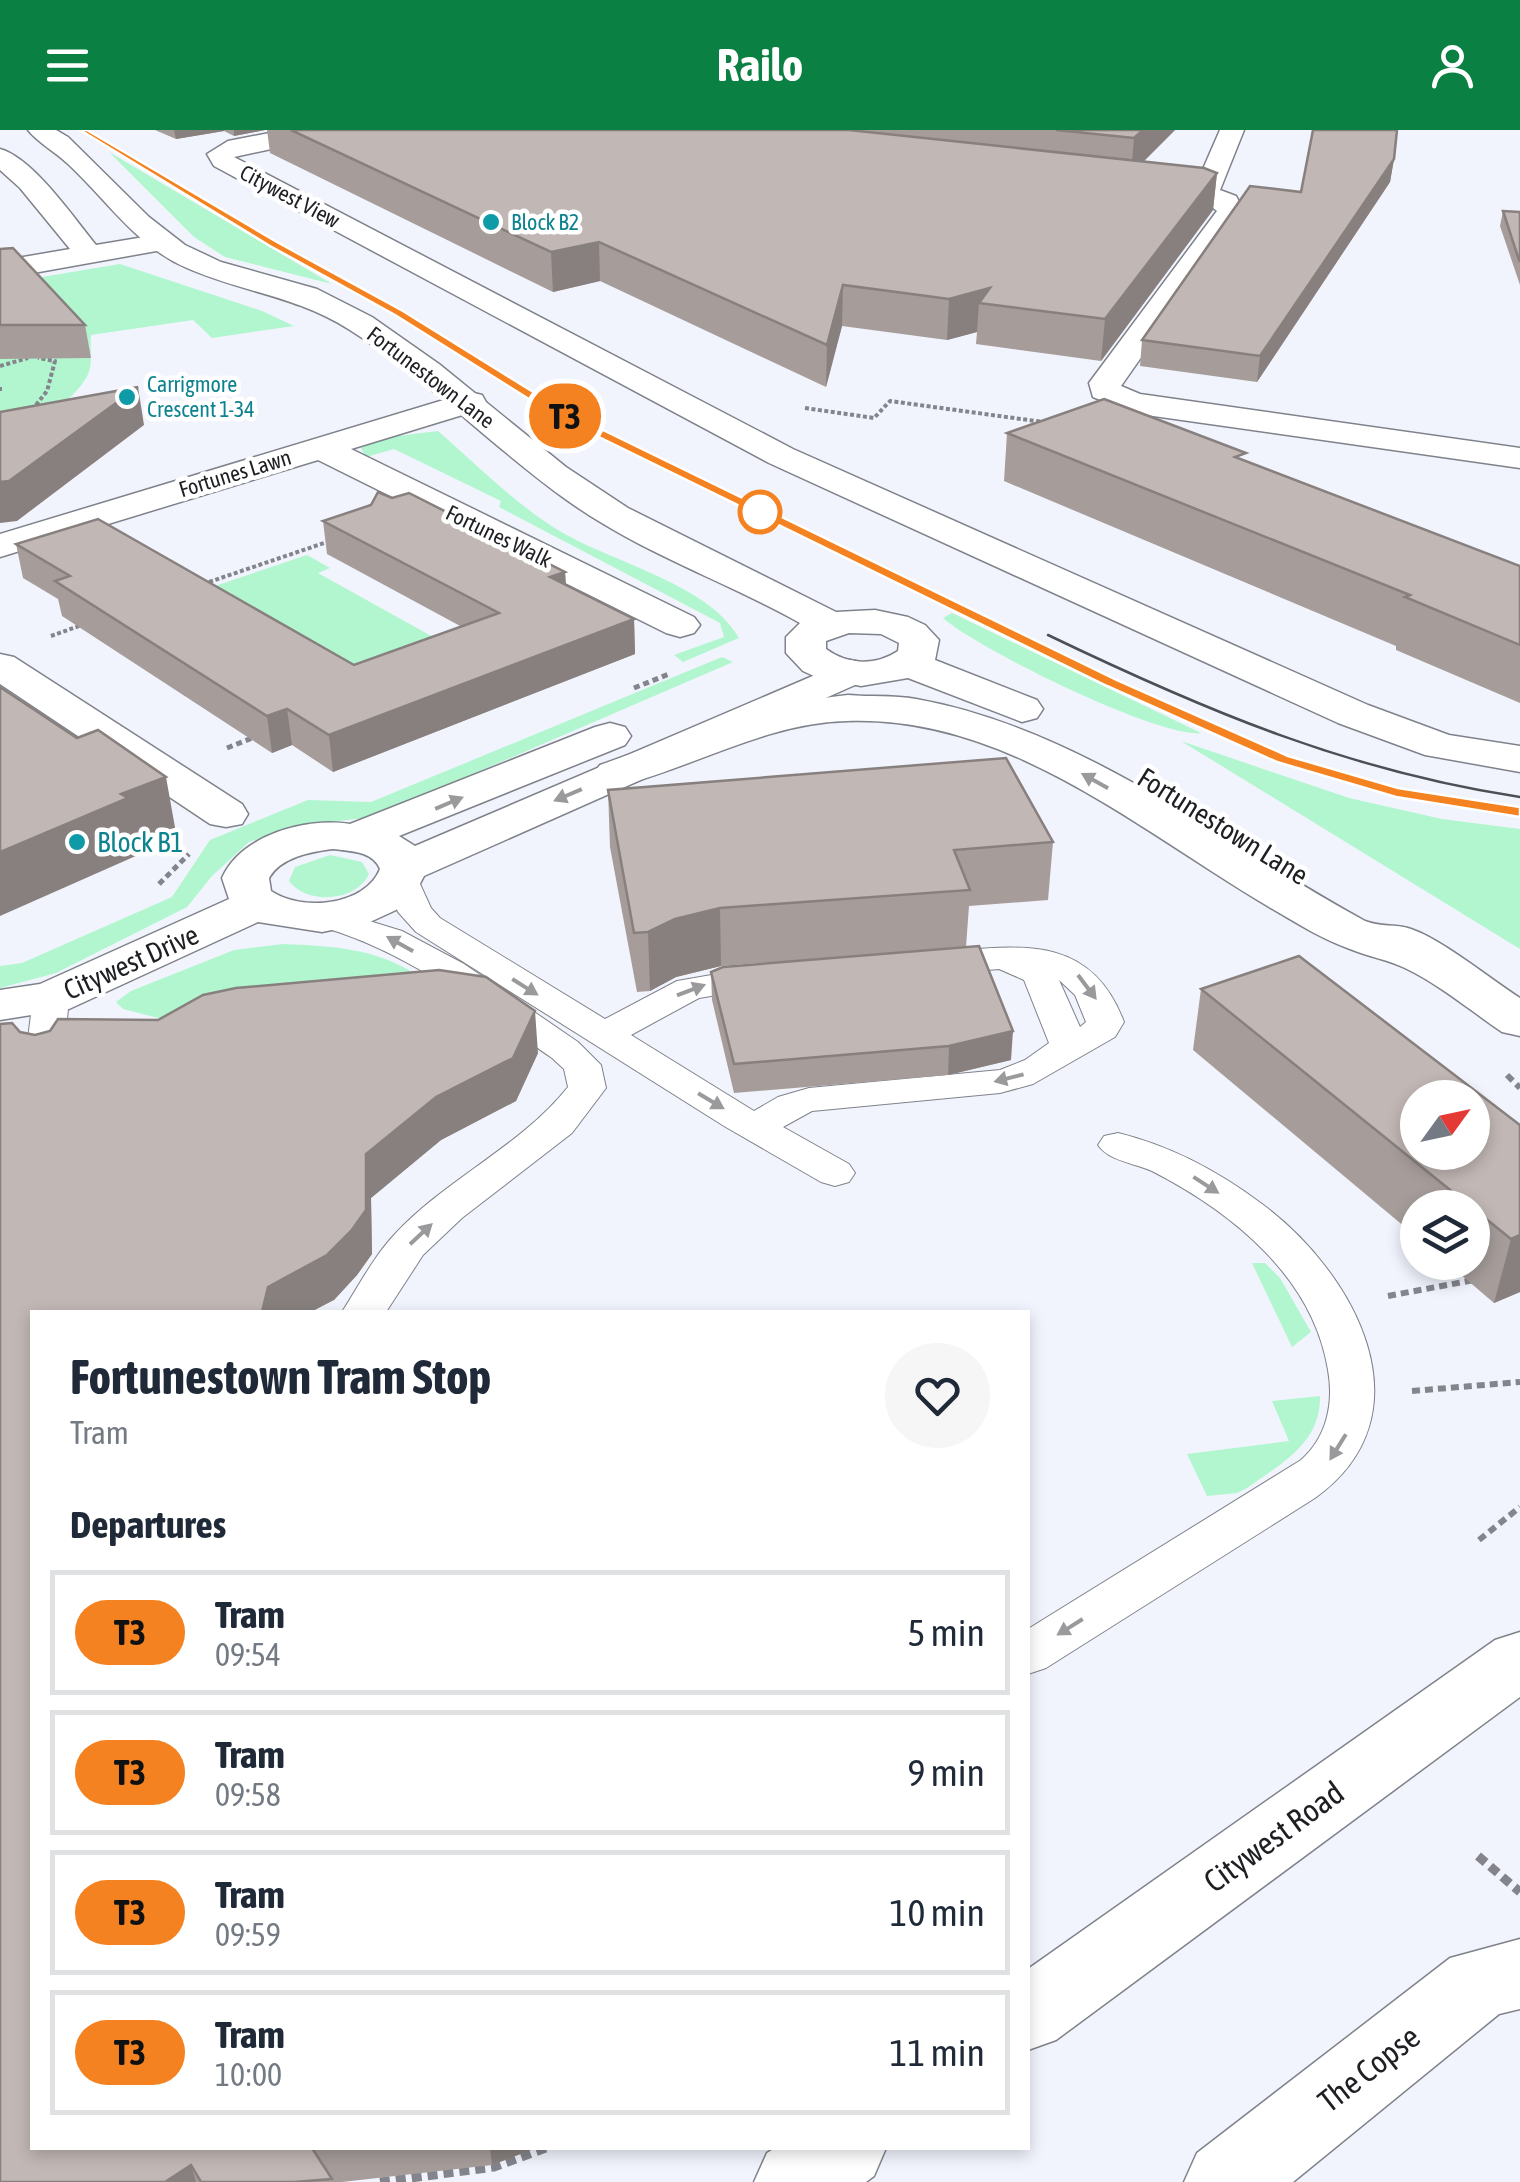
<!DOCTYPE html>
<html lang="en">
<head>
<meta charset="utf-8">
<style>
  body { margin:0; font-family:"Asap Condensed",sans-serif; background:#f6f6f7; color:#1f2937; height:100vh; display:flex; flex-direction:column; font-size:38px; white-space:nowrap }
  * { box-sizing:border-box; margin:0 }
  p { font-size:32px; color:#747a83 }
  .icon { flex:none; width:55px; height:55px; fill:none; stroke:currentColor; stroke-width:2; stroke-linecap:round; stroke-linejoin:round }
  .map { position:relative; flex:1; overflow:hidden }
  .details { position:absolute; left:30px; top:1180px; width:1000px; height:840px; display:flex; flex-direction:column; background:#fff; border-radius:0px; box-shadow:0 5px 15px #0003 }
  .details>* { flex:none }
  .badge { padding:0 20px; border-radius:32px; font-size:35px; line-height:65px }
  .needle { width:65px; rotate:57deg }
  .tools { position:absolute; left:1400px; top:950px; display:grid; gap:20px }
  .tools a { display:grid; place-items:center; width:90px; height:90px; border-radius:50%; background:#fff; box-shadow:0 5px 15px #0003; font-size:50px }
  .map>.badge { position:absolute; translate:-50% -50%; box-shadow:0 0 0 5px #fff }
  h2 { padding:0 40px; font-size:38px; line-height:90px }
  .round { display:grid; place-items:center; flex:none; width:105px; height:105px; border-radius:52px; background:#f6f6f7 }
  .headline { display:flex; align-items:center; justify-content:space-between; height:170px; padding:0 40px }
  h1 { font-size:48px; font-weight:700; line-height:75px }
  ul { padding:0; list-style:none }
  li { display:flex; align-items:center; gap:30px; height:125px; margin:0 20px 15px; padding:0 20px; border:5px solid #e0e1e3; border-radius:0px }
  li div { flex:1 }
  li b { display:block; font-size:38px }
  li em { font-style:normal }
  li .badge { min-width:110px; font-weight:700; text-align:center }
  header { display:flex; justify-content:space-between; align-items:center; height:130px; padding:0 40px; background:#0b8043; color:#fff; font-size:45px; font-weight:700 }
  .map>svg:first-child { display:block }
  .green { fill:#b1f6cf }
  .lines { fill:none; stroke-linecap:round; stroke-linejoin:round }
  .lane-casing { stroke:#7f828a; stroke-width:2 }
  .street-casing { stroke:#7f828a; stroke-width:3 }
  .secondary-casing { stroke:#7f828a; stroke-width:3 }
  .path-far3 { stroke:#84858c; stroke-width:4; stroke-dasharray:4 2.5; stroke-linecap:butt }
  .path-far2 { stroke:#84858c; stroke-width:5; stroke-dasharray:6 4; stroke-linecap:butt }
  .path-far1 { stroke:#84858c; stroke-width:6; stroke-dasharray:8 5; stroke-linecap:butt }
  .path { stroke:#84858c; stroke-width:9; stroke-dasharray:10 6; stroke-linecap:butt }
  .lane { fill:#fff; fill-rule:evenodd }
  .street { fill:#fff; fill-rule:evenodd }
  .secondary { fill:#fff; fill-rule:evenodd }
  .tram { stroke:#4e4f54; stroke-width:2.5 }
  .wall { fill:#a69d9b }
  .shaded-wall { fill:#87807e }
  .building { fill:#c1b7b4; stroke:#87807e; stroke-width:2.5; fill-rule:evenodd }
  .oneway { fill:#9a9a9c }
  .line { fill:#f58220; stroke:#fff; stroke-width:2.5 }
  .culture-dot { fill:#0f9aa8; stroke:#fff; stroke-width:4 }
  .stop-dot { fill:#fff; stroke:#f58220; stroke-width:5 }
  .labels { text-anchor:middle; stroke-width:9; stroke-linejoin:round; paint-order:stroke }
  .far-street-label { font-size:22px; fill:#1e1f23; stroke:#fff }
  .far-culture-label { font-size:22px; fill:#0d838f; stroke:#fff; text-anchor:start }
  .street-label { font-size:28px; fill:#1e1f23; stroke:#fff }
  .culture-label { font-size:28px; fill:#0d838f; stroke:#fff; text-anchor:start }
  .near-street-label { font-size:32px; fill:#1e1f23; stroke:#fff }
</style>
</head>
<body>
<header><svg class="icon" aria-label="menu" viewBox="0 0 24 24"><path d="M4 6h16M4 12h16M4 18h16"/></svg>Railo<svg class="icon" aria-label="person" viewBox="0 0 24 24"><circle cx="12" cy="8" r="4"/><path d="M4 21q1-7 8-7t8 7"/></svg></header>
<div class="map">
<svg width="1520" height="2052" viewBox="0 0 1520 2052">
  <rect width="100%" height="100%" fill="#f1f4fd"/>
  <g class="green">
    <path d="M109,22l223,132 -107,-27 -31,-20z"/>
    <path d="M120,134l142,47 32,15 -82,12 -19,-18 -102,15c-1,10 1,23 -1,33 -6,29 -65,63 -90,78v-162z"/>
    <path d="M438,301c37,32 71,67 112,94 53,36 157,56 189,113l-56,24 -9,-7 50,-18 -4,-14 -221,-116 2,-6 -107,-52 -28,8 -5,-9 20,-10z"/>
    <path d="M307,425l23,13 -12,5 117,65 -81,53 -163,-97z"/>
    <path d="M952,483l249,120c-43,5 -223,-84 -258,-115z"/>
    <path d="M722,527l11,5 -360,155 -69,8 -55,17 -37,34 -25,31 -131,66 -56,15v-22l22,-3 150,-66 38,-57 98,-40 63,2z"/>
    <path d="M1181,611l168,57 93,21 78,10v120z"/>
    <path d="M330,725l32,7 7,12c-13,28 -62,31 -80,7l6,-14z"/>
    <path d="M283,814c49,2 92,4 134,31l-247,46 -47,-12 -7,-7 15,-11 103,-41z"/>
    <path d="M1252,1133h13l15,15 31,54 -19,15z"/>
    <path d="M1320,1266c1,47 -38,67 -73,92l-10,5 -30,3 -20,-42 102,-13 -17,-40z"/>
  </g>
  <g class="lines">
    <defs>
      <g id="lane">
        <path d="M403,740l12,3 16,35 9,10 165,101 72,-38 86,-15 13,3 5,8 -5,8 -77,13 -68,37 123,76 24,-14 31,-9 191,-18 25,-10 24,-17 -25,-63 -25,-11 -68,6 -13,-3 -5,-8 5,-8 13,-3c81,-6 158,-24 193,69l-9,15 -82,47 -33,9 -188,18 -29,16 66,37 6,9 -6,9 -14,4 -14,-4 -97,-56 -308,-194 -18,-20 -12,-32 5,-7zM1059,850l16,15 11,27 -6,5z"/>
        <path d="M327,778l75,23 62,33 114,78 23,23 5,23 -34,45 -110,85 -39,37 -37,57h-44c16,-25 32,-56 53,-78 52,-56 125,-87 173,-147l-4,-18 -12,-11c-76,-52 -147,-109 -237,-133l-5,-7 5,-7z"/>
        <path d="M51,857l13,3 5,8 -6,65 -6,8 -13,3 -13,-3 -6,-8 8,-65 5,-8z"/>
        <path d="M1118,1003c53,13 100,38 144,71 93,69 170,210 53,294l-269,170 -18,6v-45l273,-169c26,-23 33,-57 27,-90 -15,-93 -96,-158 -176,-199 -18,-8 -43,-10 -54,-26l6,-9z"/>
      </g>
      <g id="street">
        <path d="M285,0h54l-3,5 -102,22 559,292 575,256 81,30 71,11v26l-95,-17 -87,-32 -569,-260 -555,-297 -7,-12 21,-13z"/>
        <path d="M1220,0h24l-24,60 16,6 8,15 -123,175 19,8 380,54v20l-388,-55 -39,-16 -4,-14 128,-172c-22,-21 -68,-2 -88,-24l13,-8 54,6z"/>
        <path d="M0,19c33,9 74,69 96,96l66,-11 14,8 -14,8 -162,29v-18l70,-12 -50,-61 -20,-18z"/>
        <path d="M470,262l12,3 4,7 -4,7 -131,40 343,168 6,8 -6,8 -14,4 -14,-4 -348,-173 -318,97v-23z"/>
        <path d="M0,524l14,3 228,147 6,10 -6,10 -16,3 -16,-3 -210,-140z"/>
        <path d="M850,530l14,3 6,9 -6,9 -440,195 -10,19 -18,15 -26,12 -48,10 -64,-10 -189,87 -69,11v-30l40,-6 189,-85 -7,-21c19,-43 84,-61 128,-54l245,-97 15,-4 15,4 6,9 -6,9 -226,91 16,10zM333,719c17,2 40,2 47,20 -15,37 -78,43 -109,22l-2,-13c12,-21 41,-26 64,-29z"/>
        <path d="M1520,1809v70l-21,5 -206,168h-109l13,-29 253,-195z"/>
      </g>
      <g id="secondary">
        <path d="M28,0h28l12,7 81,80 36,28 36,17 96,27 55,28 67,47 127,103 62,41 208,104 39,-2 33,7 17,8 14,15 -4,20 102,40 6,9 -6,9 -15,4 -114,-44 -47,8 -45,-9 -13,-6 -17,-18v-16l14,-14c-75,-42 -158,-70 -229,-120 -77,-54 -142,-123 -221,-173 -56,-35 -106,-37 -163,-62 -50,-21 -80,-68 -119,-104 -12,-12 -30,-21 -40,-34zM849,503l32,1 18,9 -1,8c-23,15 -50,14 -72,-2v-8z"/>
        <path d="M848,565c22,2 46,0 68,4 167,30 304,143 449,222 17,7 30,2 46,8 32,11 79,50 109,69v38l-18,-4c-31,-21 -62,-47 -95,-63 -17,-9 -38,-12 -57,-20 -26,-9 -50,-24 -74,-38 -133,-77 -266,-196 -429,-190 -82,2 -154,47 -232,66l-15,-4 -7,-9 7,-9c81,-29 161,-61 248,-70z"/>
        <path d="M1520,1502v65l-464,343 -28,10v-81l467,-329z"/>
        <path d="M775,2018h111l-12,28 -8,6h-112l13,-29z"/>
      </g>
    </defs>
    <use href="#lane" class="lane-casing"/>
    <use href="#street" class="street-casing"/>
    <use href="#secondary" class="secondary-casing"/>
    <g class="path-far3">
      <path d="M0,236l28,-8"/>
      <path d="M0,257v4"/>
      <path d="M805,278l69,10 16,-17 153,21"/>
      <path d="M32,280l15,-19 8,-30 -17,-3"/>
      <path d="M203,454l130,-44"/>
      <path d="M51,506l31,-11"/>
    </g>
    <g class="path-far2">
      <path d="M634,558l35,-14"/>
      <path d="M227,618l30,-12"/>
      <path d="M159,754l30,-30"/>
    </g>
    <g class="path-far1">
      <path d="M1507,945l13,13"/>
      <path d="M1388,1166l86,-16"/>
      <path d="M1412,1261l108,-9"/>
      <path d="M1479,1410l41,-33"/>
    </g>
    <g class="path">
      <path d="M1478,1726l42,36"/>
      <path d="M380,2052l114,-15 52,-19"/>
    </g>
    <use href="#lane" class="lane"/>
    <use href="#street" class="street"/>
    <use href="#secondary" class="secondary"/>
    <g class="tram">
      <path d="M84,0l189,114 126,69 161,101 552,269 171,76 113,33 124,20"/>
      <path d="M1048,505c156,75 300,136 472,162"/>
    </g>
  </g>
  <g class="wall">
    <path d="M155,0h110l-31,6 -10,-5 -48,8z"/>
    <path d="M267,0h908l-31,31 73,12 -4,37 -112,151 -125,-17 1,-12 -30,8 -105,-14 -16,61 -226,-106 -47,11 -283,-139z"/>
    <path d="M1394,29l-4,23 -133,200 -117,-16 2,-26 159,-148z"/>
    <path d="M1503,81l17,1v73l-20,-59z"/>
    <path d="M0,119l85,76 6,33 -91,1z"/>
    <path d="M1007,303l238,27 275,106v137l-124,-53v-4l-392,-165z"/>
    <path d="M392,368l173,74 1,13 68,34 1,35 -302,118 -41,-27 -20,8 -210,-137 -4,-17 -35,-21 -7,-34 338,121 108,-38 -135,-73 -4,-33z"/>
    <path d="M608,660l445,52 -5,58 -79,6 -3,41 45,113 -63,15 -214,18 -22,-93 -1,-28 146,-16 -136,10 -45,11 -26,14 -13,1 -27,-145z"/>
    <path d="M1201,859l319,136v167l-26,11 -48,-41h26v-54h-54v30l-225,-188z"/>
    <path d="M20,902l15,3 503,18 -22,48 -75,39 -70,58 1,56 -15,21 -23,25 -302,12v836h504l-44,17 -150,17h-342z"/>
  </g>
  <g class="shaded-wall">
    <path d="M174,0h50v1l-48,8z"/>
    <path d="M234,0h31l-31,6z"/>
    <path d="M1143,0h32l-44,44 3,-36z"/>
    <path d="M1394,29l-4,23 -133,200 3,-26z"/>
    <path d="M1217,43l-4,37 -112,151 4,-42z"/>
    <path d="M599,112l1,39 -47,11 -2,-40z"/>
    <path d="M843,155l-1,41 -16,61 1,-42z"/>
    <path d="M990,158l-11,15 -2,29 -30,8 2,-41z"/>
    <path d="M138,257l6,38 -127,96 -17,2v-41z"/>
    <path d="M565,442l2,34 -17,-29z"/>
    <path d="M634,489l1,35 -302,118 -4,-37z"/>
    <path d="M287,579l5,36 -20,8 -5,-37z"/>
    <path d="M166,647l10,56 -39,16 1,6 -138,61v-64l121,-58z"/>
    <path d="M720,778l1,58 -45,11 -26,14 -2,-59 27,-13z"/>
    <path d="M535,881l3,42 -22,48 -75,39 -70,58 1,56 -15,21 -23,25 -23,12h-49l6,-25 98,-133z"/>
    <path d="M1013,901l-2,29 -63,15 1,-29z"/>
    <path d="M1520,1105v57l-26,11 17,-64z"/>
    <path d="M490,2018h46l-44,17z"/>
    <path d="M191,2035l5,17h-31z"/>
  </g>
  <g class="building">
    <path d="M291,0h558l355,38 13,5 -112,146 -126,-16 11,-15 -41,11 -106,-14 -16,60 -228,-103 -48,10z"/>
    <path d="M1056,0h87l-9,8z"/>
    <path d="M1313,0h84l-3,29 -134,197 -118,-16 108,-154 51,6z"/>
    <path d="M1503,81l17,1v50l-2,-5z"/>
    <path d="M13,118l72,77h-85v-76z"/>
    <path d="M138,257l-129,94 -9,1v-70z"/>
    <path d="M1104,269l142,54 -11,4 285,109v79l-115,-48 5,-2 -403,-162z"/>
    <path d="M378,362l14,6 17,-5 156,79 -15,5 84,42 -305,116 -42,-26 -20,7 -212,-135 15,-5 -54,-32 82,-25 256,146 145,-52 -176,-92 48,-16z"/>
    <path d="M0,557l77,51 21,-8 68,47 -45,17 7,4 -128,54z"/>
    <path d="M1006,628l47,84 -99,8 16,40 -250,18 -45,11 -27,13 -14,1 -26,-143z"/>
    <path d="M979,816l34,85 -64,15 -215,18 -23,-92 12,-5z"/>
    <path d="M1299,826l221,169v110l-9,4 -310,-250zM1418,968h54v54h-54z"/>
    <path d="M439,840l47,7 49,34 -22,47 -77,39 -70,57v56l-15,21 -24,24 -59,32 -6,25h-230v836h280l20,31 -38,3h-93l-10,-17 -26,17h-165v-1158l12,-1 8,9 15,3 15,-4 8,-12 100,1 45,-25 33,-7z"/>
  </g>
  <defs><path id="oneway-solid" d="M-6-.8H1V-3.2L6.5 0L1 3.2V.8H-6Z" transform="scale(2.5)"/></defs>
  <g class="oneway">
    <use href="#oneway-solid" transform="translate(1095 651) rotate(-151)"/>
    <use href="#oneway-solid" transform="translate(568 665) rotate(157)"/>
    <use href="#oneway-solid" transform="translate(449 673) rotate(-23)"/>
    <use href="#oneway-solid" transform="translate(400 814) rotate(-151)"/>
    <use href="#oneway-solid" transform="translate(525 857) rotate(32)"/>
    <use href="#oneway-solid" transform="translate(1087 857) rotate(53)"/>
    <use href="#oneway-solid" transform="translate(691 860) rotate(-21)"/>
    <use href="#oneway-solid" transform="translate(1009 948) rotate(166)"/>
    <use href="#oneway-solid" transform="translate(711 971) rotate(31)"/>
    <use href="#oneway-solid" transform="translate(1206 1055) rotate(33)"/>
    <use href="#oneway-solid" transform="translate(421 1104) rotate(-43)"/>
    <use href="#oneway-solid" transform="translate(1338 1317) rotate(122)"/>
    <use href="#oneway-solid" transform="translate(1070 1497) rotate(148)"/>
  </g>
  <path class="line" d="M80,0h7l190,112 126,69 161,100 553,269 171,76 110,32 122,19v10l-124,-20 -119,-35 -170,-76 -551,-270 -161,-101 -125,-69z"/>
  <g class="culture-dot">
    <circle cx="491" cy="92" r="10"/>
    <circle cx="127" cy="267" r="10"/>
    <circle cx="77" cy="712" r="10"/>
  </g>
  <circle class="stop-dot" cx="760" cy="382" r="20"/>
  <g class="labels">
    <g class="far-street-label">
      <text transform="translate(290 66) rotate(28)" y="8">Citywest View</text>
      <text transform="translate(431 247) rotate(37)" y="8">Fortunestown Lane</text>
      <text transform="translate(235 343) rotate(-17)" y="8">Fortunes Lawn</text>
      <text transform="translate(499 406) rotate(26)" y="8">Fortunes Walk</text>
    </g>
    <g class="far-culture-label">
      <text x="511" y="100">Block B2</text>
      <text x="147" y="262">Carrigmore<tspan x="147" dy="25">Crescent 1-34</tspan></text>
    </g>
    <g class="street-label">
      <text transform="translate(1223 696) rotate(32)" y="10">Fortunestown Lane</text>
      <text transform="translate(131 832) rotate(-24)" y="10">Citywest Drive</text>
    </g>
    <g class="culture-label">
      <text x="97" y="722">Block B1</text>
    </g>
    <g class="near-street-label">
      <text transform="translate(1274 1707) rotate(-36)" y="11">Citywest Road</text>
      <text transform="translate(1369 1939) rotate(-38)" y="11">The Copse</text>
    </g>
  </g>
</svg>
<div class="tools">
<a><svg class="needle" viewBox="-14 -14 28 28"><path d="M0-13l5 13h-10z" fill="#e53935"/><path d="M0 13l5-13h-10z" fill="#747a83"/></svg></a>
<a><svg class="icon" aria-label="layers" viewBox="0 0 24 24"><path d="M12 4l9 5-9 5-9-5zM3 14l9 5 9-5"/></svg></a>
</div>
<b class="badge" style="left:565px;top:286px;background:#f58220;color:#111">T3</b>
<section class="details">
<div class="headline"><div><h1>Fortunestown Tram Stop</h1><p>Tram</p></div><a class="round"><svg class="icon" aria-label="heart" viewBox="0 0 24 24"><path d="M12 20l-8-8c-3-5 5-10 8-4 3-6 11-1 8 4z"/></svg></a></div>
<h2>Departures</h2>
<ul>
<li><span class="badge" style="background:#f58220;color:#111">T3</span><div><b>Tram</b><p>09:54</p></div><em>5 min</em></li>
<li><span class="badge" style="background:#f58220;color:#111">T3</span><div><b>Tram</b><p>09:58</p></div><em>9 min</em></li>
<li><span class="badge" style="background:#f58220;color:#111">T3</span><div><b>Tram</b><p>09:59</p></div><em>10 min</em></li>
<li><span class="badge" style="background:#f58220;color:#111">T3</span><div><b>Tram</b><p>10:00</p></div><em>11 min</em></li>
</ul>
</section>
</div>
</body>
</html>
